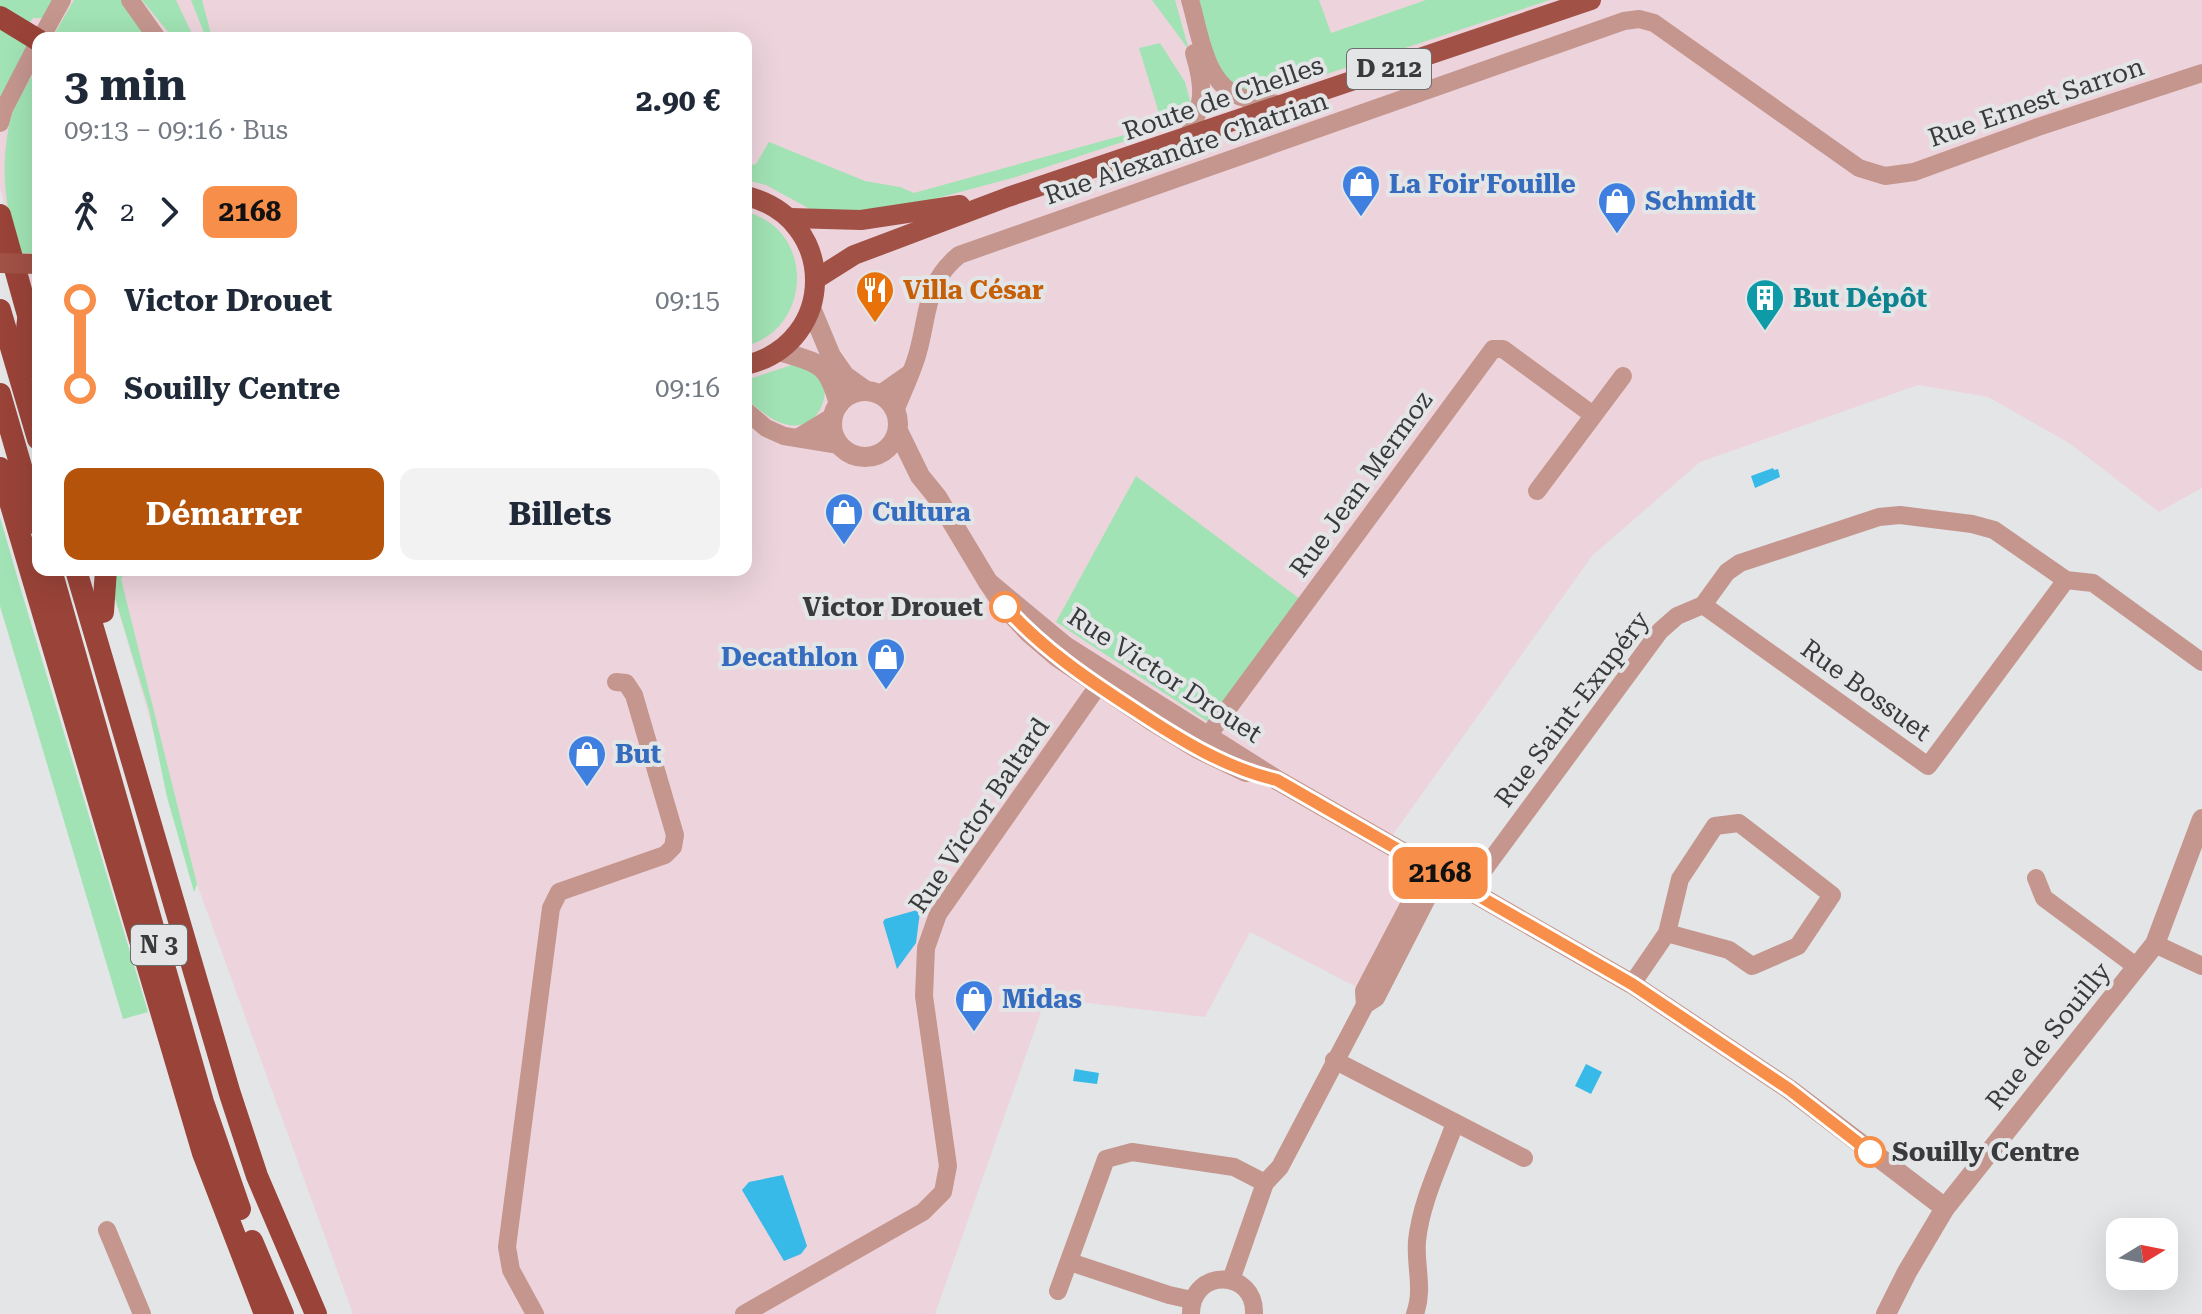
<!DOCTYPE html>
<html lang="fr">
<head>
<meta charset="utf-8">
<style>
  body { margin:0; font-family:"Roboto Serif",serif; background:#f2f2f3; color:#1f2937; height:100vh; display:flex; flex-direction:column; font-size:30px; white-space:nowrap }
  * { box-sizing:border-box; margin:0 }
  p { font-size:26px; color:#747a83 }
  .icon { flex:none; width:44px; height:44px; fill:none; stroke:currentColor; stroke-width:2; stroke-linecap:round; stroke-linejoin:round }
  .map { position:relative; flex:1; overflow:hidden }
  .panel { position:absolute; left:32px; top:32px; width:720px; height:544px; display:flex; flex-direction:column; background:#fff; border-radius:16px; box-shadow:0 8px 32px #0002 }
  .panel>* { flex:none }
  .badge { padding:0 16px; border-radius:12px; font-size:28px; line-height:52px }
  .needle { width:52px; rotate:80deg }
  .fabs { position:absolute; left:2106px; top:1218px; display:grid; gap:16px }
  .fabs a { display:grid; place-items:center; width:72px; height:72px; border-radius:16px; background:#fff; box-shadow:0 8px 32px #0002; font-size:40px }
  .map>.badge { position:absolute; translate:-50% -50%; box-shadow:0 0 0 4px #fff }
  .legs { display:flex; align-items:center; gap:12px; height:88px; padding:0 32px; font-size:26px }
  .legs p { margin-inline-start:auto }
  .overview { display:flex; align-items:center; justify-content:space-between; height:136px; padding:0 32px }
  h1 { font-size:44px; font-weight:700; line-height:60px }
  .primary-button { display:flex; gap:16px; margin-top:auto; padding:16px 32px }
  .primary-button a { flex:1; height:92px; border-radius:16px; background:#b45309; color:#fff; font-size:32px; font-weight:700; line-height:92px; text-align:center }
  .primary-button a+a { background:#f2f2f3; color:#1f2937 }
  ul { padding:0 32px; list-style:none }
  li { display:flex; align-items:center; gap:28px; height:88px; font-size:30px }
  li i { display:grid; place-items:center; width:12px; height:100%; margin:0 10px; background:currentColor }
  li i::after { content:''; width:20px; height:20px; margin:-10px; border:6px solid; border-radius:50%; background:#fff }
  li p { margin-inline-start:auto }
  li:first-child i { background:linear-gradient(#0000 50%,currentColor 0) }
  li:last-child i { background:linear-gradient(currentColor 50%,#0000 0) }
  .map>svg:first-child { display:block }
  .commercial { fill:#edd4dc }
  .green { fill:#a1e3b4 }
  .water { fill:#37bae8 }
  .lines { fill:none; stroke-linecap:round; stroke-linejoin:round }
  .minor { stroke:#c4968e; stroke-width:18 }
  .tertiary { stroke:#c4968e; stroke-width:20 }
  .primary { stroke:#a15145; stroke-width:20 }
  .trunk { stroke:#9a4338; stroke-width:22 }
  .primary-bridge { stroke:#a15145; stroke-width:20 }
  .line-1-casing { stroke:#fff; stroke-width:18 }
  .line-1 { stroke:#f78f4b; stroke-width:12 }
  .stop-1-dot { fill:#fff; stroke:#f78f4b; stroke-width:4 }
  .labels { text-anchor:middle; stroke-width:8; stroke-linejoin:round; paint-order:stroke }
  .shield { fill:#e3e5e7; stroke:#6c6d6f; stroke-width:2 }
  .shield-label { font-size:24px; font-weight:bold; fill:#393a3b }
  .street-label { font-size:26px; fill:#393a3b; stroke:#e3e5e7 }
  .shop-label { font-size:26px; font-weight:bold; fill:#366cbe; stroke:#e3e5e7; text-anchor:start }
  .food-label { font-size:26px; font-weight:bold; fill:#c56008; stroke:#e3e5e7; text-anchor:start }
  .culture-label { font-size:26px; font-weight:bold; fill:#0d838f; stroke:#e3e5e7; text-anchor:start }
  .stop-label { font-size:26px; font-weight:bold; fill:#393a3b; stroke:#e3e5e7; text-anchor:end }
</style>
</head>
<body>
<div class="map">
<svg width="2202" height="1314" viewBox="0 0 2202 1314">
  <rect width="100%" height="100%" fill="#e3e5e7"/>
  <path class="commercial" d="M0,0h2202v488l-43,24 -90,-69 -81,-46 -70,-12 -218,77 -108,94 -205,287 42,25 -65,123 -114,-59 -45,85 -159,-19 -111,316h-582l-156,-430 -90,-314h639v-532h-708v287l-38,-137z"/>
  <g class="green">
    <path d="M0,0h58l-12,18h-13l-3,4 2,3 -32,-13z"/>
    <path d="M74,0h48l7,14 19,24h-96z"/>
    <path d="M142,0h34l18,38h-21z"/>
    <path d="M191,0h11l10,38h-6z"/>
    <path d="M1152,0h23l14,50z"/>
    <path d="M1192,0h127l12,33 95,-33h124l-281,93 -17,3 -36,-23z"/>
    <path d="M0,24l30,19 -30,66z"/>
    <path d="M1160,43l25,39 6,22 -11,19 -164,54 -86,23 -60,9 -31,3 -29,-3 -44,-24 -20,-5v-14l10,-2 13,-22 96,39 35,6 14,6 232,-64 16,-6 -23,-75z"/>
    <path d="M38,64v190l-20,-1c-13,-48 -18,-84 -8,-133 6,-19 19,-38 28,-56z"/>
    <path d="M746,212c69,17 67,116 0,134z"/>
    <path d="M792,365l18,5 15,16c1,27 -18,48 -46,36 -12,-5 -23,-15 -33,-23v-19z"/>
    <path d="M1136,476l164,123 -90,124 -154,-101z"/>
    <path d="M0,517l18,63 130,432 -25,7 -123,-413z"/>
    <path d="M112,570h14l-5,9 76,305 -3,8 -27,-95 -18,-87 -39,-128z"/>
  </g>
  <g class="water">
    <path d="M1773,468l1,2 4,-1 2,8 -25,11 -4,-12z"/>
    <path d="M917,910l3,2 -4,31 -19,26 -14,-47 2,-3z"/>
    <path d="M1586,1064l16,8 -11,22 -16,-8z"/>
    <path d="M1075,1069l24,4 -2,11 -24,-3z"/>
    <path d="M783,1175l24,71 -6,8 -17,7 -42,-71 7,-8z"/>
  </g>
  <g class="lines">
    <g class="minor">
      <path d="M130,0l27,38"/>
      <path d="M1190,0c10,32 14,84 51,97 13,4 29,6 43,8"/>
      <path d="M41,38l21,-38"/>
      <path d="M0,123l4,-14 34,-66"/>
      <path d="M1187,138c17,-34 18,-49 7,-85"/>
      <path d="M880,394l30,-21"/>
      <path d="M746,411l20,17 18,8 55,9"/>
      <path d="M895,411c8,-20 18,-40 23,-59 11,-40 7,-69 41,-97l665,-234 15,-2 15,4 205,145 26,8 29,-4 124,-45 164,-54"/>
      <path d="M799,437l33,-20"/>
      <path d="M1537,491l86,-115"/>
      <path d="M1703,605l225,161 138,-186"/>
      <path d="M1199,748l294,-399h10l90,66"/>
      <path d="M2036,878l8,20 93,69"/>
      <path d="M1469,890l191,-259 17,-15 26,-11 24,-33 13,-9 139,-46 21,-2 72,9 22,6 72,50 27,3 109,79"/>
      <path d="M2155,944l47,22"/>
      <path d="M1632,984l35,-51 13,-54 35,-53 24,-3 93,72 -34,51 -46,20 -23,-16 -62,-17"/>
      <path d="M1365,1005l-1,-14 45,-86"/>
      <path d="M1334,1060l190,98"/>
      <path d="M107,1230l35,84"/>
      <path d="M1070,1262l99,33 23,5"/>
      <path d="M1231,1280l34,-97 15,-16 85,-162 11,-7 64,-125"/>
      <path d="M1058,1291l48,-132 26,-7 102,15 31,16"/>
      <path d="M535,1314l-24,-44 -4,-23 44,-339 8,-16 106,-37 8,-8 2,-12 -41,-140 -8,-12 -10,-1"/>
      <path d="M744,1314l179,-102 20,-20 5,-26 -24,-170 2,-48 12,-34 167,-238"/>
      <path d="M1191,1314c0,-47 65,-45 63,0"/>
      <path d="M1415,1314c9,-25 0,-48 2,-73 4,-40 25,-81 38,-118"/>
    </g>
    <g class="tertiary">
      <path d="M811,308l20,48 14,20 21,15"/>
      <path d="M780,351c39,13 47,10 59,53"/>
      <circle cx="865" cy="424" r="33"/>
      <path d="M898,431l22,45 17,21 51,85 16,24 25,27 28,24 95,64 46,28 48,23"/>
      <path d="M988,582l77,64 212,134 355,204 157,105 156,119"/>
      <path d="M1886,1314l21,-42 38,-64 210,-264 47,-125"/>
    </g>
    <g class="primary">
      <path d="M746,196c92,22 92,147 0,169"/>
      <path d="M790,218l71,2 99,-15"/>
      <path d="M816,279l38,-24 154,-58 583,-197"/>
    </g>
    <g class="trunk">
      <path d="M0,17l38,23"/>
      <path d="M0,215l28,100 10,19"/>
      <path d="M0,310l38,129"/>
      <path d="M28,320l-1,9 11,41"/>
      <path d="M0,394l38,131"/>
      <path d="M0,468l203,685 62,161"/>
      <path d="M51,570l152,532 37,107"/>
      <path d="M76,570l154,524 27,82 59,138"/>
      <path d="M103,612l3,-42"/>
      <path d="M252,1241l31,73"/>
    </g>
    <path class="primary-bridge" d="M0,263l38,1"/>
  </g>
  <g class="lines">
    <defs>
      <path id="line-1" d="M1005,607c38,42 82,72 130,103 44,29 90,58 142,70l355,204 157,105 81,63"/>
    </defs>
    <use href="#line-1" class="line-1-casing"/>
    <use href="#line-1" class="line-1"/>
  </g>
  <defs>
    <symbol id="shop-pin" viewBox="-11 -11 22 30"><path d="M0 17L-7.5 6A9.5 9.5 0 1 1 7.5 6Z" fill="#3f7fe0" stroke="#e3e5e7"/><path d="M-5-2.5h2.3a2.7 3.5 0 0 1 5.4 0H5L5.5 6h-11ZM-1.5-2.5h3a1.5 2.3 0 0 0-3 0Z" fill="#fff"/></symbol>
    <symbol id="restaurant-pin" viewBox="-11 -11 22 30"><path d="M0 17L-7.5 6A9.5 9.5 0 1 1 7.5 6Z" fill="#e8710a" stroke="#e3e5e7"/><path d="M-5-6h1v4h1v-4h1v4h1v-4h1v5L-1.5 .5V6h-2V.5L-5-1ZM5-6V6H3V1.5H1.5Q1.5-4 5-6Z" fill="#fff"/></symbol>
    <symbol id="building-pin" viewBox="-11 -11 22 30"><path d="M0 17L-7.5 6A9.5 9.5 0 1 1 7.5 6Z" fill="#0f9aa8" stroke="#e3e5e7"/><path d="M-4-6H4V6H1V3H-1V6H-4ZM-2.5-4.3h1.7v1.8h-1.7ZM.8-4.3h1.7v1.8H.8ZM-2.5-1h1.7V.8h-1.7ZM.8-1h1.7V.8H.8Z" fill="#fff"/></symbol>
  </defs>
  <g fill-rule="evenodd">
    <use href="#shop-pin" x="1339" y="162" width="44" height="60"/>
    <use href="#shop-pin" x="1595" y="179" width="44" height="60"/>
    <use href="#restaurant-pin" x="853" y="268" width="44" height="60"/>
    <use href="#building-pin" x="1743" y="276" width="44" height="60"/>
    <use href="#shop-pin" x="822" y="490" width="44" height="60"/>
    <use href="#shop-pin" x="864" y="635" width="44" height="60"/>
    <use href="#shop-pin" x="565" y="732" width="44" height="60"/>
    <use href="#shop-pin" x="952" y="977" width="44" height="60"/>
  </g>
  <g class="stop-1-dot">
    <circle cx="1005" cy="607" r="14"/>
    <circle cx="1870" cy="1152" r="14"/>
  </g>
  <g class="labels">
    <g class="shield">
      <rect x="1347" y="49" width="84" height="40" rx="6"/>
      <rect x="131" y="925" width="56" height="40" rx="6"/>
    </g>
    <g class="shield-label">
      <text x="1389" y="77">D 212</text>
      <text x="159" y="953">N 3</text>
    </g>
    <g class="street-label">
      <text transform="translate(1223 98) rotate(-19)" y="9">Route de Chelles</text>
      <text transform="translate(2036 102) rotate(-19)" y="9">Rue Ernest Sarron</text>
      <text transform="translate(1186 148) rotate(-19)" y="9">Rue Alexandre Chatrian</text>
      <text transform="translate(1361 484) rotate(-54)" y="9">Rue Jean Mermoz</text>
      <text transform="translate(1165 675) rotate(33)" y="9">Rue Victor Drouet</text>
      <text transform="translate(1866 690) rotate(36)" y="9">Rue Bossuet</text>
      <text transform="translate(1572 709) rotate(-53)" y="9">Rue Saint-Exupéry</text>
      <text transform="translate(979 815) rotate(-56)" y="9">Rue Victor Baltard</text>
      <text transform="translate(2048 1036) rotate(-51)" y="9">Rue de Souilly</text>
    </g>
    <g class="shop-label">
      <text x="1389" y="193">La Foir'Fouille</text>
      <text x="1645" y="210">Schmidt</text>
      <text x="872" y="521">Cultura</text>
      <text x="858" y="666" text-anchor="end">Decathlon</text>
      <text x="615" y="763">But</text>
      <text x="1002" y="1008">Midas</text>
    </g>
    <g class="food-label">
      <text x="903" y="299">Villa César</text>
    </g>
    <g class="culture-label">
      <text x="1793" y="307">But Dépôt</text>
    </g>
    <g class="stop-label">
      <text x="983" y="616">Victor Drouet</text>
      <text x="1892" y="1161" text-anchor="start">Souilly Centre</text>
    </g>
  </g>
</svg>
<div class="fabs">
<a><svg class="needle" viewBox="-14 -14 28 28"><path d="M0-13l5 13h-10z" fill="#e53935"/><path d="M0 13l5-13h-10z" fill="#747a83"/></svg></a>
</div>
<b class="badge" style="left:1440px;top:873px;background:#f78f4b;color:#111">2168</b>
<section class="panel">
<div class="overview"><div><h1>3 min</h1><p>09:13 – 09:16 · Bus</p></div><b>2.90 €</b></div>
<div class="legs"><svg class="icon" aria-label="walk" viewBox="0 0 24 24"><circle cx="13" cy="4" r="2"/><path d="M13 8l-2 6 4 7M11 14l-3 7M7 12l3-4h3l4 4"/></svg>2<svg class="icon" aria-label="forward" viewBox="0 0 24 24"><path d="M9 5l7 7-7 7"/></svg><b class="badge" style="background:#f78f4b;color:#111">2168</b></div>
<ul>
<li><i style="color:#f78f4b"></i><b>Victor Drouet</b><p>09:15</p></li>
<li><i style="color:#f78f4b"></i><b>Souilly Centre</b><p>09:16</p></li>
</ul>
<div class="primary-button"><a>Démarrer</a><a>Billets</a></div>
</section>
</div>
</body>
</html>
